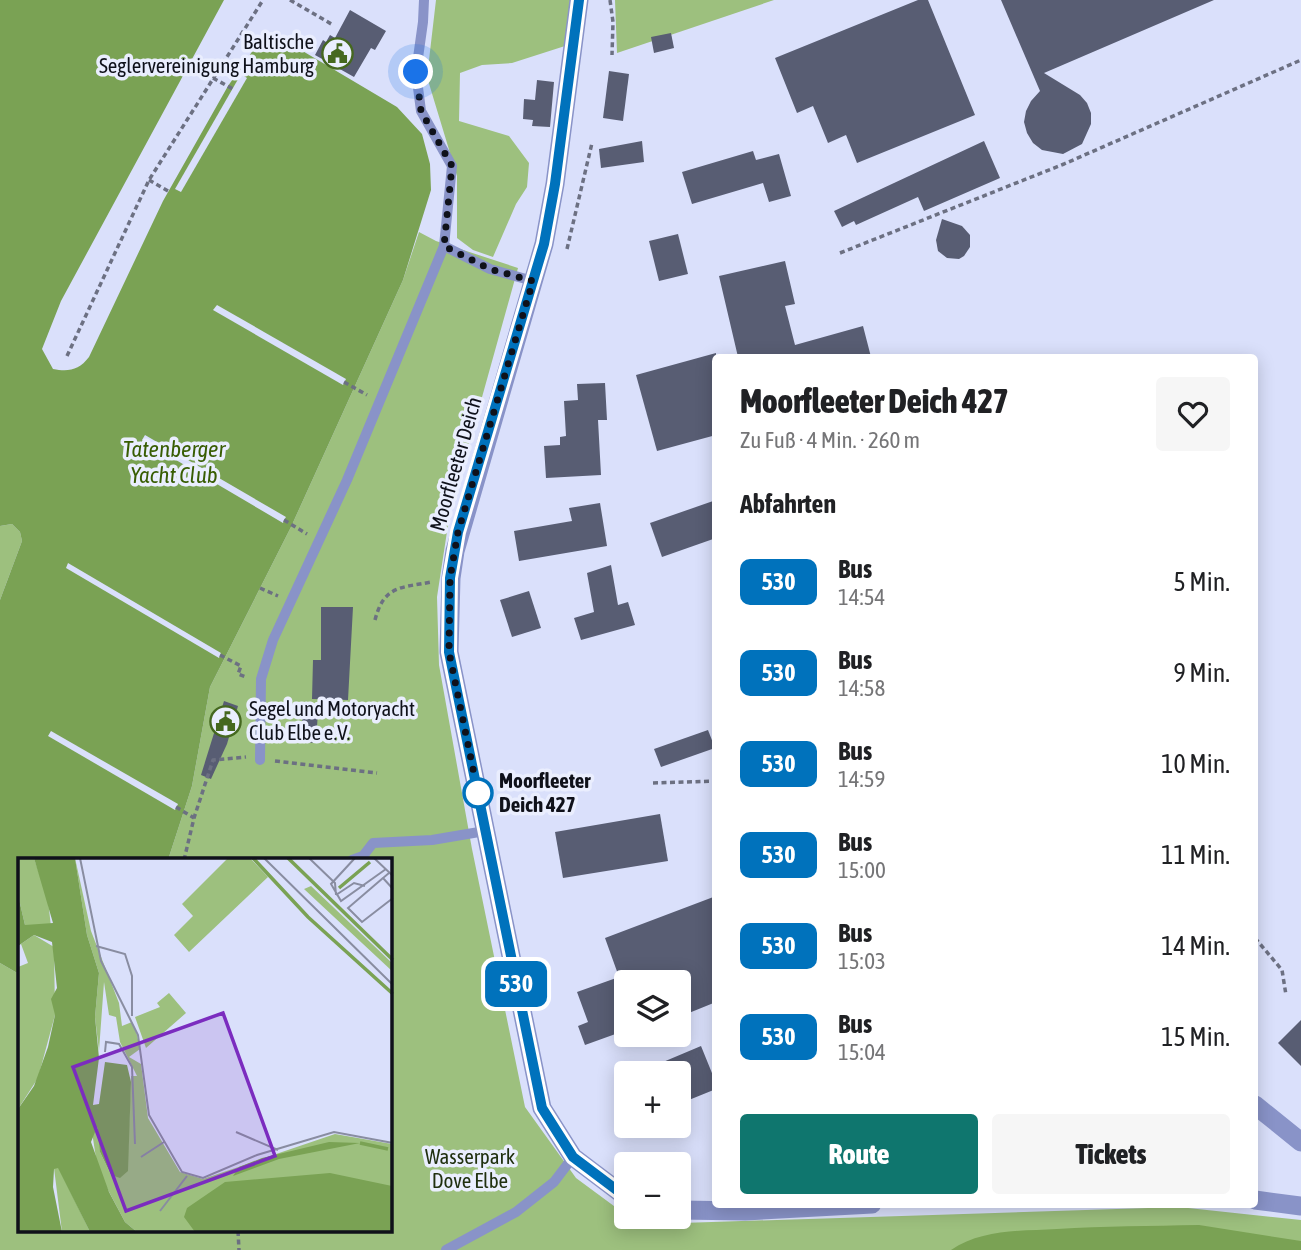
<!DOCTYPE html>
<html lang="de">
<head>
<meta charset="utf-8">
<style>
  body { margin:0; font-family:"Asap Condensed",sans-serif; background:#f6f6f6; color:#202124; height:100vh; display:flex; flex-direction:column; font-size:26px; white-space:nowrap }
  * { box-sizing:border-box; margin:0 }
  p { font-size:23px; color:#757577 }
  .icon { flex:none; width:38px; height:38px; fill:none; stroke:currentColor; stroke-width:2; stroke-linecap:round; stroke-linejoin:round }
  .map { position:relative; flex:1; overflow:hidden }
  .side { position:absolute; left:712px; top:354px; width:546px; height:854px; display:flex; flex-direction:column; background:#fff; border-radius:7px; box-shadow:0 4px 18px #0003 }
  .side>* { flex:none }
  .badge { padding:0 14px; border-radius:10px; font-size:24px; line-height:46px }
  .controls { position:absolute; left:614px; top:970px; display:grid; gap:14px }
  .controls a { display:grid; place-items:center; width:77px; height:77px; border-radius:7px; background:#fff; box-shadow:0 4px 18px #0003; font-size:35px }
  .you { position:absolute; width:35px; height:35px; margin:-18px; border:5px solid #fff; border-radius:50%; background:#1a73e8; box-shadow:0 0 0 10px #1a73e833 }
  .map>.badge { position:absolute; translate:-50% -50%; box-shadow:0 0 0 4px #fff }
  h2 { padding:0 28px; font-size:26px; line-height:63px }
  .round { display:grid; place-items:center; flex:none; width:74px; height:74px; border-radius:7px; background:#f6f6f6 }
  .summary { display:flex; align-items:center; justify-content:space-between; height:119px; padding:0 28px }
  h1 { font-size:33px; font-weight:800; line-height:52px }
  .action { display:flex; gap:14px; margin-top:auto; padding:14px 28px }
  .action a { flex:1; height:80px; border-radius:7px; background:#0f766e; color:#fff; font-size:28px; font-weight:800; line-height:80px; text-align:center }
  .action a+a { background:#f6f6f6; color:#202124 }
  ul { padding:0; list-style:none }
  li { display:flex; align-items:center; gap:21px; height:91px; padding:0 28px }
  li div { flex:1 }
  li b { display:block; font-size:26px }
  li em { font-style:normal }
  li .badge { min-width:77px; font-weight:700; text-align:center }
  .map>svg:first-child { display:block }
  .green { fill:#9dc07e }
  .water { fill:#7aa254 }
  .pier { fill:#dae0fb }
  .building { fill:#585d73 }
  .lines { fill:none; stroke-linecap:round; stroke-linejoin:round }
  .path { stroke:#6c7082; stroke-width:3.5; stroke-dasharray:5 3.5; stroke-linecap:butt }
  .service { stroke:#8993c8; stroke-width:10 }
  .minor { stroke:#8993c8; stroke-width:19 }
  .tertiary { stroke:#8993c8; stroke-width:19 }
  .line-casing { stroke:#fff; stroke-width:16 }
  .line { stroke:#0072bc; stroke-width:10 }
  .walk { stroke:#0f111a; stroke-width:7; stroke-dasharray:0 12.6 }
  .stop-dot { fill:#fff; stroke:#0072bc; stroke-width:3.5 }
  .labels { text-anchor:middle; stroke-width:7; stroke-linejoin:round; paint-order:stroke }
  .poi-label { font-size:21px; fill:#0f111a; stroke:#eaeefe; text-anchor:end }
  .street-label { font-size:21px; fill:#0f111a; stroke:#eaeefe }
  .stop-label { font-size:21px; font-weight:bold; fill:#0f111a; stroke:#eaeefe; text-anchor:start }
  .park-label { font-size:21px; fill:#20300f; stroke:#eaeefe }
  .water-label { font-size:23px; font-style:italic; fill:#385d03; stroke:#eaeefe }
  .inset-river { fill:none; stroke:#7aa254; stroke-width:3.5 }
  .inset-road { fill:none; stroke:#898da1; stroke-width:2 }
  .view { fill:#7b2cbf; fill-opacity:0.15; stroke:#7b2cbf; stroke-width:3.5 }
  .inset-edge { fill:none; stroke:#0f111a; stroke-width:3.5 }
</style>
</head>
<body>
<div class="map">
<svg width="1301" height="1250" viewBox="0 0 1301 1250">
  <rect width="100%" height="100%" fill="#dae0fb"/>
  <g class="green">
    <path d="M436,0h134l-5,46 -53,17 -30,2 -22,8 -1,48 50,15 20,27 -2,24 -11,17 -23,53 -20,-7 -16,-12v-62l-30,-99z"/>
    <path d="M615,0h159l-157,53z"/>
    <path d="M419,232l17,9 82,27 -68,244 -13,85 2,68 33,184 53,258 51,71 42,31 8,2v5h26l30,7 497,-16 122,13v30h-1301v-287l19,11v257h371v-371h-222l24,-74 18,-99 81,-160 112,-247z"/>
    <path d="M12,524l8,8 2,9 -22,59v-74z"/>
  </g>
  <g class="water">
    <path d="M0,0h224l-163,301 -19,48 11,20c16,3 26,1 36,-12l74,-156 65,-115 28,-40 23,-9 118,70 25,27 8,30 1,26 -28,90 -112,247 -81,160 -18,99 -24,74h-149v114l-19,-11v-363l22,-59 -2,-9 -8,-8 -12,2z"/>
    <path d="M1199,1225l102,16v9h-350c31,-21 70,-19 106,-21 47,-3 94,-3 142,-4z"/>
  </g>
  <g class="pier">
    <path d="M241,74l6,4 -66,114 -6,-3z"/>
    <path d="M217,305l129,74 -3,6 -130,-75z"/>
    <path d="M145,435l141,82 -2,3 -1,3 -141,-83z"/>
    <path d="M68,563l153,90 -2,5 -153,-90z"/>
    <path d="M51,731l127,73 -3,6 -127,-74z"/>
  </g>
  <g class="building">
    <path d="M918,0h10l47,115 -118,48 -11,-28 -18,8 -15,-37 -16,7 -22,-55z"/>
    <path d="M1001,0h213l-170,73 36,22 7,8 4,10v11l-9,20 -19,10 -21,-4 -9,-7 -6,-10 -3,-11 2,-11 5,-10 9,-10z"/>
    <path d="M350,10l36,21 -11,19 -4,-2 -17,29 -39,-22 8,-15 3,2 4,-7 5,3z"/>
    <path d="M671,33l3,15 -20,5 -3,-16z"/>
    <path d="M609,71l20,3 -6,47 -20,-3z"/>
    <path d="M537,80l17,2 -4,45 -18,-1 1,-6 -10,-1 1,-20 11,1z"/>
    <path d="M642,141l2,21 -43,6 -2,-19z"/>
    <path d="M984,141l16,37 -76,33 -6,-14 -62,28 -2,-4 -12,6 -8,-16z"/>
    <path d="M753,151l3,9 23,-6 12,42 -22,6 -6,-19 -71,21 -10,-32z"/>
    <path d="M942,219l20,7 8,9v12l-6,9 -5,3 -12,-1 -9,-7 -2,-11z"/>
    <path d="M678,234l10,40 -29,7 -10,-40z"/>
    <path d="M785,261l10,43 -10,2 10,39 68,-19 8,31h-133l-19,-81z"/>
    <path d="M716,353v82l-59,16 -21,-76z"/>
    <path d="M605,383l2,37h-9l3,55 -55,3 -2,-32 16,-1v-8l6,-1 -2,-35 14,-1 -1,-16z"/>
    <path d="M716,500v38l-54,19 -12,-34z"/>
    <path d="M600,503l7,43 -88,15 -5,-30 58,-10 -3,-13z"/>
    <path d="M611,565l7,40 10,-3 7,23 -54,15 -7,-22 20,-6 -7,-39z"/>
    <path d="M529,591l12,37 -29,9 -12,-37z"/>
    <path d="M321,607h32l-5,93 -36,-1 1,-39h8z"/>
    <path d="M224,701l14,5 -11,38 -16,35 -10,-4z"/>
    <path d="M303,710l15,1 -2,32 -16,-1z"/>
    <path d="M708,730l7,18 -54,19 -7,-18z"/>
    <path d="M660,814l8,47 -105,17 -8,-46z"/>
    <path d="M716,896v106l-37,15v-35h-53v28l-11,4 6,18 -36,13 -7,-19 10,-4 -11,-30 42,-15 -14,-39z"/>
    <path d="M1301,1020v46l-23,-23z"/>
    <path d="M701,1046l15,37v6l-37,15v-31h-42z"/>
  </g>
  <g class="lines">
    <g class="path">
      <path d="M290,0l43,25"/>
      <path d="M610,0l3,22 -1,33"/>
      <path d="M213,78l20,11"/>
      <path d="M149,180l19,11"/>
      <path d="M567,249l25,-106"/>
      <path d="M840,253l224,-89 237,-104"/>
      <path d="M67,356l82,-176 114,-180"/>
      <path d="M344,382l23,13"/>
      <path d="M284,520l23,14"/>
      <path d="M260,588l18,8"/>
      <path d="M375,620c9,-35 26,-32 56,-38"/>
      <path d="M220,655l21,11 -3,8 8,3"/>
      <path d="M275,761l102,12"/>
      <path d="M653,783l63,-2"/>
      <path d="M176,807l18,11"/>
      <path d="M184,860l10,-42 19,-58 33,-3"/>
      <path d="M1255,938l27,32 4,25"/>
      <path d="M238,1231l1,19"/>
    </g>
    <g class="service">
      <path d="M444,246l46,23 43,12"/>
      <path d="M260,760l1,-81 12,-39 74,-160 97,-234 8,-80 -31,-55 -5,-39 7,-50 1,-22"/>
      <path d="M352,860l11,-4 10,-13 59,-3 53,-9"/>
      <path d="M446,1250l70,-38 38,-30 19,-25"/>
    </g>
    <path class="minor" d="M1255,1105l46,37"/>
    <g class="tertiary">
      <path d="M579,0l-24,184 -11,60 -89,307 -4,27 -2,74 93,456 31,49 53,40"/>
      <path d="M1255,1200l46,6"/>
      <path d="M679,1210l66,1 127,-7"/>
    </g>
  </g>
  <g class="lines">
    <defs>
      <path id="line" d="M579,0l-24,184 -11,60 -86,288 -8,46 -1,74 93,456 31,49 53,40"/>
    </defs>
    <use href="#line" class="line-casing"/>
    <use href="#line" class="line"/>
    <path class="walk" d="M416,72l5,39 31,55 -8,80 46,23 43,12 -75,251 -8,46 -1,74 29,141"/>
  </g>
  <defs>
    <symbol id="civic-ring" viewBox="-11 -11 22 22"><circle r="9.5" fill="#eaeefe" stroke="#45681f" stroke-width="1.5"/><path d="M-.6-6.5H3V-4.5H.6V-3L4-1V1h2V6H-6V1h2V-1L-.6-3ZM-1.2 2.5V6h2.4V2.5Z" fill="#45681f"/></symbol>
  </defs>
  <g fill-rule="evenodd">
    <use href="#civic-ring" x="320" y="36" width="35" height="35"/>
    <use href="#civic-ring" x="208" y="704" width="35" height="35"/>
  </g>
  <circle class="stop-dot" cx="478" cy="793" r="14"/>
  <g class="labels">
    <g class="poi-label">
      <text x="314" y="49">Baltische<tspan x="314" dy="24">Seglervereinigung Hamburg</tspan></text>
      <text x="249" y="716" text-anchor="start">Segel und Motoryacht<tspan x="249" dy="24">Club Elbe e.V.</tspan></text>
    </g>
    <g class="street-label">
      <text transform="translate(456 464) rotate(-74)" y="7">Moorfleeter Deich</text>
    </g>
    <g class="stop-label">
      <text x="499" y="788">Moorfleeter<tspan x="499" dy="24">Deich 427</tspan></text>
    </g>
    <g class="park-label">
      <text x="470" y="1164">Wasserpark<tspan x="470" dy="24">Dove Elbe</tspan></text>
    </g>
    <g class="water-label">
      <text x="174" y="457">Tatenberger<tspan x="174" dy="26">Yacht Club</tspan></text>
    </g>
  </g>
  <g transform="translate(18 858)">
    <rect width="374" height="374" fill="#dae0fb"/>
    <path d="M16,0l14,42 3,27 -26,-2 -7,-30v-36zM57,0l16,73 28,72 3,23 10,-4 5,13 3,14 -11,8 12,7 7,54 32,54 23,7 132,-45 57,10v88h-255l-12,-10 -27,-51 -6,-39 7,-4 1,24 11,23 17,-26 3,-73h6l-17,-34 -4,-25 -7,-2 -5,-33 -5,69 -4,-34 4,-44 -12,-38zM210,0h22l18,19 -79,75 -15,-17 19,-19 -11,-12zM293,28l81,77v8l-88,-82zM16,77l20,12 1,68 -17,63 -20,31v-142l10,-4 -7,-19zM151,135l17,20 -40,35 -11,-31 25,-10 -3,-4zM36,310h5l31,64h-28z" fill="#9dc07e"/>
    <path d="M16,0h41l12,77 12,38 -4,44 4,41 -6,47 6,-1 6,-42 22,3 4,17 -3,89 -8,7 -9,-3 -11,-23 -3,-25 -6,15 18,50 16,30 12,10h-47l-32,-64 -4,1 -1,18 9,45h-44v-123l16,-23 14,-39 7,-32 -4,-16 6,-11 -5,-46 -18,-7 -16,11v-51l7,30 28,-2zM311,284l31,1 -81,16 -46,17 6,-9 23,-9zM312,315l62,13v46h-197l-11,-15 3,-9 38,-26z" fill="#7aa254"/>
    <path class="inset-river" d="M235,0l55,59 85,77M270,0l105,102M321,30l31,-26M342,285l28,6"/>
    <path class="inset-road" d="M62,0l21,103 37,74 11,80 33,57 21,6 54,-23 77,-23 59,11M246,0l129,127M291,0l26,25 1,12M337,0l-24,26 10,17 45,-32M356,0l19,18M371,15l-6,5 10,11M365,20l-35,30 14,14 31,-24M318,37l18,-12 11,3M78,88l29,8 7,22v40M87,194l1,-10 13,2 13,23 3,77M218,274l42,18M123,299l23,-15M142,353l27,-35"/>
    <path class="view" d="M205,155l52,143 -149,55 -53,-144z"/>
    <rect width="374" height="374" class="inset-edge"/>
  </g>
</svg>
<div class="controls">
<a><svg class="icon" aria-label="layers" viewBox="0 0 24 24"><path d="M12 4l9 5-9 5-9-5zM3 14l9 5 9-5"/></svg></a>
<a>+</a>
<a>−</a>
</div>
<div class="you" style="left:416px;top:72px"></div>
<b class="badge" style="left:516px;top:984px;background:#0072bc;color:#fff">530</b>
<section class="side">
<div class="summary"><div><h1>Moorfleeter Deich 427</h1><p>Zu Fuß · 4 Min. · 260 m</p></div><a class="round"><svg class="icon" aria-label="heart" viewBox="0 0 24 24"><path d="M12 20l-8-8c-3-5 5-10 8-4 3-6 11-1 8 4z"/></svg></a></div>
<h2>Abfahrten</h2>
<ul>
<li><span class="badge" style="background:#0072bc;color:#fff">530</span><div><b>Bus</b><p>14:54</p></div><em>5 Min.</em></li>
<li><span class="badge" style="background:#0072bc;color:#fff">530</span><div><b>Bus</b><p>14:58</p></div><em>9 Min.</em></li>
<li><span class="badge" style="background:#0072bc;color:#fff">530</span><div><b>Bus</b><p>14:59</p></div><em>10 Min.</em></li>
<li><span class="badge" style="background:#0072bc;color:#fff">530</span><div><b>Bus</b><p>15:00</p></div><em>11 Min.</em></li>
<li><span class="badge" style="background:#0072bc;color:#fff">530</span><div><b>Bus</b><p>15:03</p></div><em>14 Min.</em></li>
<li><span class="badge" style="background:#0072bc;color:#fff">530</span><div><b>Bus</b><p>15:04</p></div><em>15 Min.</em></li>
</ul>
<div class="action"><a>Route</a><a>Tickets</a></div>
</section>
</div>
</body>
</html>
